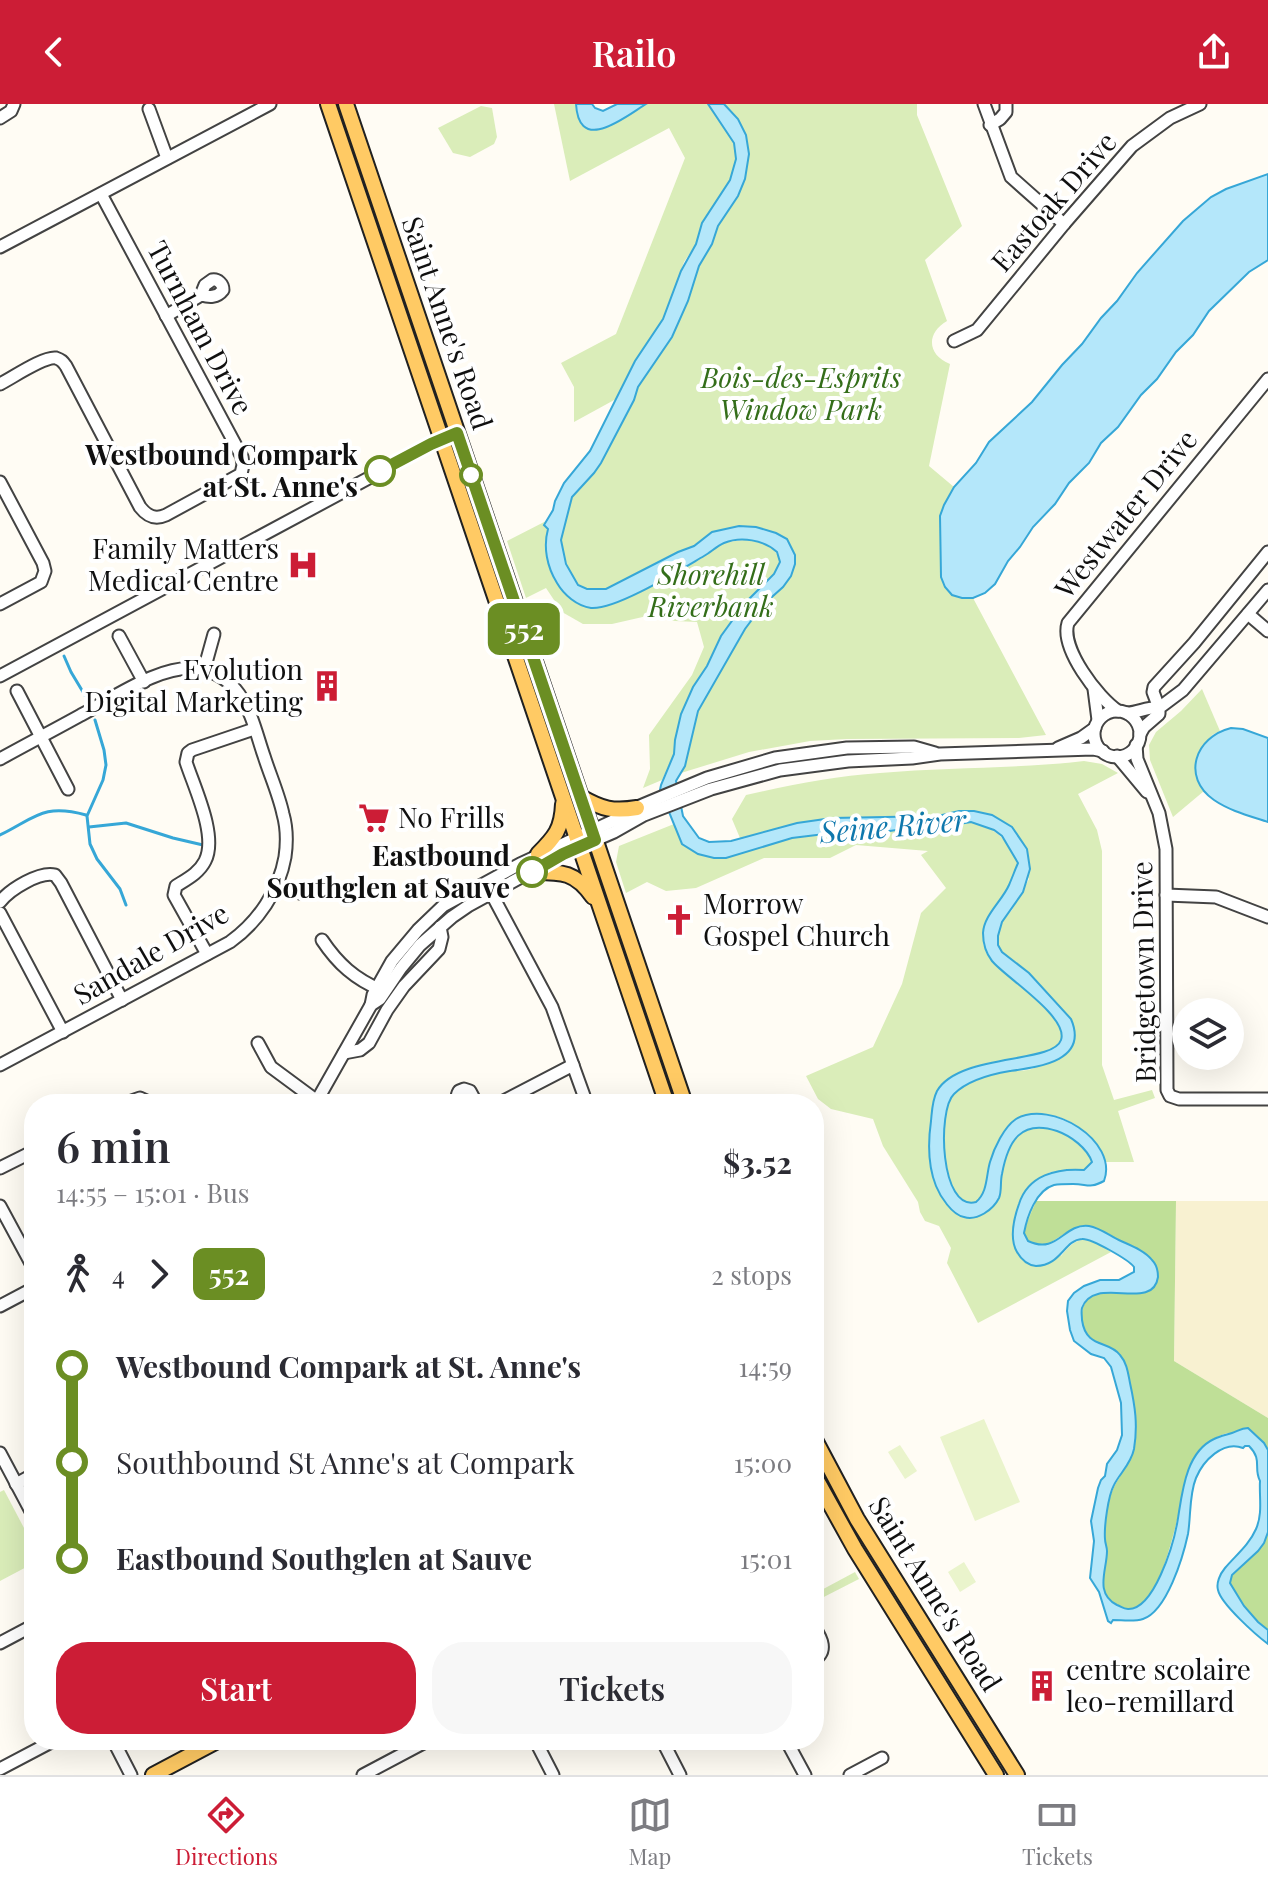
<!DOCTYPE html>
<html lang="en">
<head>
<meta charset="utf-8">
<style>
  body { margin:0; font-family:"Playfair Display",serif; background:#f7f7f7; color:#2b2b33; height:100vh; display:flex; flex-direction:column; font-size:30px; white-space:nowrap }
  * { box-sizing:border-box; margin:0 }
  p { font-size:26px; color:#7c7c81 }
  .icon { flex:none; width:44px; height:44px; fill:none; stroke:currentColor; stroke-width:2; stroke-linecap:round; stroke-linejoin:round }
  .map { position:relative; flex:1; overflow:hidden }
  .details { position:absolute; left:24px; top:990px; width:800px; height:656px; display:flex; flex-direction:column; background:#fff; border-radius:32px; box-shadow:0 8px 32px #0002 }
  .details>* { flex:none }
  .badge { padding:0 16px; border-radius:12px; font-size:28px; line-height:52px }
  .fabs { position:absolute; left:1172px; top:894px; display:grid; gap:16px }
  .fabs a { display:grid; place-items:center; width:72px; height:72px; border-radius:50%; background:#fff; box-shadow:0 8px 32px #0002; font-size:40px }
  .map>.badge { position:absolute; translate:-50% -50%; box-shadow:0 0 0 4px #fff }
  .legs { display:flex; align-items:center; gap:12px; height:88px; padding:0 32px; font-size:26px }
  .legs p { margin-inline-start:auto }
  .head { display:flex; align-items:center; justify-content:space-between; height:136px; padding:0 32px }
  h1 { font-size:44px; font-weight:600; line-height:60px }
  .button { display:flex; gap:16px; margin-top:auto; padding:16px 32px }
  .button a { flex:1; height:92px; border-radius:32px; background:#cc1d36; color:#fff; font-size:32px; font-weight:600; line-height:92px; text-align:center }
  .button a+a { background:#f7f7f7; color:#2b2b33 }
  ul { padding:0 32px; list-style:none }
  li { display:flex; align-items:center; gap:28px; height:96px; font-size:30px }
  li i { display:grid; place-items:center; width:12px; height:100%; margin:0 10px; background:currentColor }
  li i::after { content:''; width:20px; height:20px; margin:-10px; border:6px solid; border-radius:50%; background:#fff }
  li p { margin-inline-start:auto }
  li:first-child i { background:linear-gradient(#0000 50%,currentColor 0) }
  li:last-child i { background:linear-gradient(currentColor 50%,#0000 0) }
  header { display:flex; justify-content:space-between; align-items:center; height:104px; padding:0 32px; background:#cc1d36; color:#fff; font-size:36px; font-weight:600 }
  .tabs { display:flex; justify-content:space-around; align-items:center; height:112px; border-top:2px solid #e1e1e2; background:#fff; font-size:22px; color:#7c7c81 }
  .tabs a { display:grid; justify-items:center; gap:4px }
  .tabs .current { color:#cc1d36 }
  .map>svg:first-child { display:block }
  .farmland { fill:#f8f1d1 }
  .green { fill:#daedb9 }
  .forest { fill:#bfdf97 }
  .pitch { fill:#eaf4cc }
  .water { fill:#b4e7fa; stroke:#36a7d7; stroke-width:2 }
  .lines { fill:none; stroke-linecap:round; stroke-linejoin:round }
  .stream { stroke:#36a7d7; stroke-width:3 }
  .minor-casing { stroke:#434343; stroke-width:15 }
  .major-casing { stroke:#212121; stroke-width:18 }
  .minor { stroke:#fff; stroke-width:11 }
  .major { stroke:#ffca64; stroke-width:14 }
  .line-1-casing { stroke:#fff; stroke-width:18 }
  .line-1 { stroke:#6b8e23; stroke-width:12 }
  .stop-1-dot { fill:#fff; stroke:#6b8e23; stroke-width:4 }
  .labels { text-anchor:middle; stroke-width:8; stroke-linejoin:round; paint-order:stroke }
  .street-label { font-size:28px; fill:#101010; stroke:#fff }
  .park-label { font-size:28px; font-style:italic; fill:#346e1a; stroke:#fff }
  .stop-label { font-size:28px; font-weight:bold; fill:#101010; stroke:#fff; text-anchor:end }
  .poi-label { font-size:28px; fill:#101010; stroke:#fff; text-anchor:start }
  .water-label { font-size:30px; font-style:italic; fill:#0f78ad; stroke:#fff }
</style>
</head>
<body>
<header><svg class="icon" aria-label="back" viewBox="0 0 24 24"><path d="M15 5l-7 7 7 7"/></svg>Railo<svg class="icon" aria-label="share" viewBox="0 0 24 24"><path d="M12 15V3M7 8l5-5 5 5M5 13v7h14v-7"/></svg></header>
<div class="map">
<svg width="1268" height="1671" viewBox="0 0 1268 1671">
  <rect width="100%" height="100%" fill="#fffcf4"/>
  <path class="farmland" d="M1176,1097h92v217l-94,-57z"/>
  <g class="green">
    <path d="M554,0h22l5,20 9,6 22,-5 34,-21h62l26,39 2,16 -6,21 -28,43 -6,21 -12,18 -21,57 -28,42 -19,38 -42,23v-35l-13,-24 55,-29 69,-176 -16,-30 -99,53z"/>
    <path d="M724,0h193v11l45,111 -37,34 22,61c-21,12 -20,34 3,43l-21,102 25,21 -10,18 29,93 73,137 -27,3 -172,1 -37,2 -61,11 -68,21c11,-20 8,-45 19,-65 18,-34 36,-71 61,-100 9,-12 21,-19 30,-32l-15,-43 -20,-6 -44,5 -23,17 -11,3 -72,37 -10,2 -14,-3 -8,-7 -11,-27 -2,-14 11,-43 22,-24 13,-21 27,-52 4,-13 22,-34 39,-87 13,-22 4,-14 29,-51z"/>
    <path d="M481,2l11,2 5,29 -3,7 -24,13 -17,-4 -15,-25z"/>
    <path d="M548,416v9l-2,9 8,42 65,21 54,-27 53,-32 19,-2 15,2 13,7 7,9 -2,9 -4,7 -29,29 -24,33 -14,30 -14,21 -12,27 -6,26 -1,14 -12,26 -19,8 7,-19 -1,-34 43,-60 12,-28 -7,-25 -22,-1 -28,-5 -35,8h-29l-21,-12 -16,-24 -20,10 -19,-57z"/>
    <path d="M1202,585l18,42 -8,4 -13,48 5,8 -31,26 -23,-57 -1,-15 7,-13 25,-21z"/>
    <path d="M1084,657l18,3 16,9 -40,21 19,36 5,21v214l12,35 38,-10 3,8 -37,13 16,51h-28c-16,-35 -51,-59 -90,-43 -8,14 -20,28 -26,42 -4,11 -1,26 -9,36 -2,3 -6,6 -10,6 -30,5 -33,-92 -18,-109 12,-13 39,-20 56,-23 6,-1 13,0 19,-1 13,-3 27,-12 39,-17l4,-34 -42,-46 -27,-21 -4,-7v-9l4,-14 10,-12 17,-31 -37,-63 -18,-5h-15l-21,5 -23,-1 -118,8 -57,15 -8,-19 14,-24c45,-10 89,-19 134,-22 68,-6 136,-4 204,-12z"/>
    <path d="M966,718c25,1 43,18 52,41 -3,7 -6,16 -9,23 -11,21 -38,45 -20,71 12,17 85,64 71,86 -10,16 -68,18 -87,24 -12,4 -31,27 -41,37l-2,61 25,48 45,-20c2,-19 5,-45 19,-59 20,-21 65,7 73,28l-8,8 -34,2 -26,22 37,62c18,-23 27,-19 50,-4l-133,71 -31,-60 4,-15 -12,-22 -14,-5 -5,-9 -2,-10 -35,-56 -10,-27 -42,-10 -13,-10 -12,-23 67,-29 29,-63 19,-71 25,-25 -25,-33 7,-4 -72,-6 -26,13h-66l-68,30 -30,3 -19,-9 -21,11 -10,-31 3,-16 55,-22 9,20 44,14 64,-20 50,-6 35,1 34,-5 31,-1z"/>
    <path d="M4,1386l30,57v16l-34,18v-89z"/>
    <path d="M855,1468l4,7 -45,23v-8z"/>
  </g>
  <g class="forest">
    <path d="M1036,1097h140l-2,160 94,57v32l-4,-7c-9,-3 -19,-9 -28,-10 -20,-2 -40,18 -46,35 -9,22 -26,153 -66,141 -5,-1 -16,-9 -18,-14 -6,-13 -1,-29 0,-42 1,-6 -2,-12 -2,-18 2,-20 4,-42 16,-58l10,-93 -3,-15 -16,-21c-8,-2 -17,-6 -22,-12 -11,-13 -10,-37 8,-42 13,-4 31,-1 45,-1l15,-22 -3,-9 -5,-5 -42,-24 -40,-1 -22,14 -8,-1 -9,-4 -4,-10z"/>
    <path d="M1268,1428v98l-10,-8 -14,-16 -14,-23 2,-7 26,-25z"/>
  </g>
  <g class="pitch">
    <path d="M984,1315l36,83 -45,19 -35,-84z"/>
    <path d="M900,1341l17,26 -12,8 -17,-27z"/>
    <path d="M964,1458l12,20 -16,10 -12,-20z"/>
  </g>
  <g class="water">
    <path d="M576,0h16l3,4 8,3 14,-7h29c-21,13 -67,51 -70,0z"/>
    <path d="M708,0h16l14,15 8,16 3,19 -4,25 -7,17 -20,30 -6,18 -13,22 -11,35 -16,36 -34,50 -4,13 -33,63 -7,10 -22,24 -11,43 5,24 12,21 9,4h19l72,-37 16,-6 18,-14 27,-6 17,1 20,6 11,6 8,16v9l-4,12 -8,11 -20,18 -18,24 -47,82 -13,55 -9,15 7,35 16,22 10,4 22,-1 66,-18 35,-5 106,-2 21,-5h15l18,4 20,12 15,22 3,20 -7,23 -21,30 -4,14v9l4,7 27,21 42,46c18,42 -32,48 -61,52 -18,3 -43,10 -56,23 -17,16 -14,118 22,108 12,-10 10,-27 14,-40 4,-14 14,-35 26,-43 35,-20 103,22 88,62 -15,8 -16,3 -31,3 -5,0 -14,0 -19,1 -18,5 -27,32 -30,48l4,8c30,14 35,-18 61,-15 12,2 22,11 32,15 11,5 24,10 31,19 4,4 6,11 6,17 -5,36 -64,-3 -76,31 -1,4 0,8 0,12 4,29 27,20 38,35 7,8 8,18 10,28 5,23 8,42 4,66 -3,15 -14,24 -20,36 -6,11 -10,42 -9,54 0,4 2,8 2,12 0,19 -13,42 10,54 5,2 6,4 11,4 26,1 45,-64 49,-85 5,-27 7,-71 37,-85 6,-3 12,-4 18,-6 6,-2 9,-5 16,-5l16,15 4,7v82l-4,11 -6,8 -26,24 -2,8 14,23 14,16 10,8v14c-12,-9 -47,-40 -50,-54 -2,-7 2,-16 7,-22 11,-13 24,-23 31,-39 7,-16 3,-32 4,-48 -7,-13 3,-21 -11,-35h-4l-2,2c-20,-8 -40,13 -47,30 -7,17 -5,38 -8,56 -5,23 -21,77 -45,85 -9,3 -21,1 -30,1l-2,3 -3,-2 -9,-29 -9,-14 4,-37 -3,-20 7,-33 3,-8 4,-4 2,-12 10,-14 5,-15 -1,-32 -10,-36 -7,-9 -13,-4 -17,-13 -4,-11 -3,-19 1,-10 6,-8 10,-7 16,-6h19l15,-8v-5c-5,-7 -43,-29 -52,-28 -18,1 -21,27 -46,27 -10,-1 -15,-7 -19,-14 -8,-14 -3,-34 2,-48 9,-29 38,-36 65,-34l8,-8c-5,-14 -21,-26 -35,-31 -36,-12 -49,10 -55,43 -2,8 0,17 -3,24 -6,12 -22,23 -35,19 -12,-2 -24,-21 -28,-31 -8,-20 -8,-44 -5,-65 1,-10 1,-20 6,-30 22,-38 116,-27 124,-51 8,-23 -56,-63 -69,-79 -7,-9 -9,-18 -9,-28 1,-18 19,-32 26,-48 3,-7 6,-15 9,-22l-16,-27 -8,-6 -23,-8 -30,5 -31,1 -34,5 -35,-1 -49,6 -66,20h-12l-16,-4 -16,-10 -22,-54 1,-5 13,-31 1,-14 6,-26 12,-27 14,-21 14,-30 24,-33 29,-29 6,-12 -3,-10c-13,-12 -36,-16 -53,-9 -7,3 -13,9 -20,13 -24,14 -88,54 -113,52 -14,-2 -27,-13 -34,-25 -10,-16 -14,-36 -9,-54l-4,-4 9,-15 2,-9 9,-18 26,-32 45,-90 28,-42 18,-48 15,-27 6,-21 28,-43 6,-21 -2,-16z"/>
    <path d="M1268,70v86l-19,12 -40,39 -16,24 -17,17 -19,27 -16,16 -23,32 -17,16 -12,20 -20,20 -14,21 -22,23 -13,20 -12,14 -13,23 -10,9 -12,5h-11l-10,-3 -7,-8 -4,-10 -1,-61 4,-11 10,-18 22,-24 13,-21 43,-40 30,-37 20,-21 19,-26 16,-17 20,-28 46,-52 28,-24 15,-8z"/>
    <path d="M1231,624l12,1 25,9v84c-18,-6 -38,-11 -54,-22 -33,-23 -19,-63 17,-72z"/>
  </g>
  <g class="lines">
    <g class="stream">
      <path d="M64,552l7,16 15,25"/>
      <path d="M95,616l9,30 2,15 -3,15 -16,36 3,28 7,15 23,30 6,16"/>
      <path d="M89,723l37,-4 47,15 30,7"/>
      <path d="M0,731c35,-17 43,-32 86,-20"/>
    </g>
    <defs>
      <g id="minor">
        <path d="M984,0l27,73 53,47"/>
        <path d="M149,5l18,49"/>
        <path d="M0,14l11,-7 3,-7"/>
        <path d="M990,21l10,-6 6,-7v-8"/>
        <path d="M0,143l270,-143"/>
        <path d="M166,212l35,-21c8,2 16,3 22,-5 0,-6 -5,-11 -11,-10l-7,5 -4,10"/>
        <path d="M954,237l23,-11 87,-106 68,-78 38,-28 30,-14"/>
        <path d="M0,280c12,-6 44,-28 56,-26 6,2 7,4 10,8l74,141c7,9 15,13 26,8l75,-41 2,-9 -1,-8 -141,-263"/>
        <path d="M0,378l43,81 2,8 -4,11 -41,22"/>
        <path d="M1248,510l20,17"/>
        <path d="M119,532l25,46"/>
        <path d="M204,566l10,-36"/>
        <path d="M0,572l447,-240"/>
        <path d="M1094,585l4,31"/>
        <path d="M17,587l51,98"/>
        <path d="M1159,604l-6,-16 1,-5 40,-44 74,-91"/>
        <path d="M1118,607c-20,-13 -58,-63 -50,-88l200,-244"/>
        <circle cx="1117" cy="630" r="23"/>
        <path d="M1127,609c11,0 22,-7 32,-5"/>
        <path d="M1140,630l4,-7 15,-13v-6l24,-18 85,-100"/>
        <path d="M1136,641l1,14 22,54 7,36 1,241 3,6 9,3h89"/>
        <path d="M1058,644l23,-10 14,-10"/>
        <path d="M1117,652l30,36"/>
        <path d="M0,655c27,-15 54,-29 81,-44 31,-16 81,-52 118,-46 16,2 31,12 40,25 13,18 18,42 25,62 6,19 15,39 19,58 4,14 4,29 2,43 -6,34 -27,65 -55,85l-230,123"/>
        <path d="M277,780l23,9"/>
        <path d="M489,785l63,118 35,97"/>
        <path d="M1166,791l50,2 52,20"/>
        <path d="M0,798c10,-13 40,-31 55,-27l6,8 61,117"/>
        <path d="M0,809l63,119"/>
        <path d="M322,836c16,24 33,39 59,50"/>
        <path d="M207,850l-33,-59 2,-9c11,-7 23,-13 29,-25 13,-25 -11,-74 -19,-99l2,-9 4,-3 62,-21"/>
        <path d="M371,901l2,-10 19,-34 26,-31 25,-24 77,-42 95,-44 25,-14 67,-28 68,-20 72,-10 67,-1 21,6"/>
        <path d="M258,939l13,24 50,37"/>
        <path d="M344,949l16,-3 9,-7 18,-33 17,-24 35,-37 3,-12 -2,-10"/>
        <path d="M123,1000l17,-6 13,6"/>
        <path d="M315,1000l56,-99 9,-6 21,-31 19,-23 32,-28 16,-11 95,-52 51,-22 30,-17 67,-26 69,-19 68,-9 64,-3 28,-4 153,-5 10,2"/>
        <path d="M460,1000c-3,-5 -4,-8 -1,-13l5,-2 6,2 7,13"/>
        <path d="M498,1000l75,-39"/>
        <path d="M0,1064l34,-17"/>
        <path d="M0,1102l34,63"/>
        <path d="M0,1202l34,-18"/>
        <path d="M0,1349l34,64"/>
        <path d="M16,1380l18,-10"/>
        <path d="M814,1523c8,12 14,24 0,33"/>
        <path d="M0,1539l34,-18"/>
        <path d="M113,1636l18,35"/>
        <path d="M535,1636l18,35"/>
        <path d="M662,1636l18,35"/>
        <path d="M786,1636l19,35"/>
        <path d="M0,1665l55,-29"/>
        <path d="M363,1671l66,-35"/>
        <path d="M850,1671l32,-17"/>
      </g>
      <g id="major">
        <path d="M328,0l339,1000"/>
        <path d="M346,0l339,1000"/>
        <path d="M581,693c21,12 32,15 56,11"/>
        <path d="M538,750c17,-17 24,-25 25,-50"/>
        <path d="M532,768c29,0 43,-1 61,25"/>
        <path d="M814,1334l43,81 160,256"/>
        <path d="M814,1371l41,74 141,226"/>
        <path d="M153,1671l66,-35"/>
      </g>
    </defs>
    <use href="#minor" class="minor-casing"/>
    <use href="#major" class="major-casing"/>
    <use href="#minor" class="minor"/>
    <use href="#major" class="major"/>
  </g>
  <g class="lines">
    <defs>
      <path id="line-1" d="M380,367l51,-27 26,-11 138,407 -32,14 -31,18"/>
    </defs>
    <use href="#line-1" class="line-1-casing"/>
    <use href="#line-1" class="line-1"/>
  </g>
  <defs>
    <symbol id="hospital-bare" viewBox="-9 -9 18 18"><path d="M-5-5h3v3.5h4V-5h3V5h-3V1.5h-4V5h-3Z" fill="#cc1d36" stroke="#fff" stroke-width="2.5" paint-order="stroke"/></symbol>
    <symbol id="building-bare" viewBox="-9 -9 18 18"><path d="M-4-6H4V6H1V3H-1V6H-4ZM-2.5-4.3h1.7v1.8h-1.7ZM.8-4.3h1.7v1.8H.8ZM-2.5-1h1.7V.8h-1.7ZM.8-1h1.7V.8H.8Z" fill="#cc1d36" stroke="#fff" stroke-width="2.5" paint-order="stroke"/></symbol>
    <symbol id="supermarket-bare" viewBox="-9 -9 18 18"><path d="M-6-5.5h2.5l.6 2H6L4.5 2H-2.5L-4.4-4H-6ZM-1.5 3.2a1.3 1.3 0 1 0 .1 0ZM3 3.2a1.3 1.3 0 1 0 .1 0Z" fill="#cc1d36" stroke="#fff" stroke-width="2.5" paint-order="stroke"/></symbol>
    <symbol id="church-bare" viewBox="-9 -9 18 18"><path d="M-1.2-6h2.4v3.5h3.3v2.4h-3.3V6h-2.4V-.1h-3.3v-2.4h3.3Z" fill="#cc1d36" stroke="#fff" stroke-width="2.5" paint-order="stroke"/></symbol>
  </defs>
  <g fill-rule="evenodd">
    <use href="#hospital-bare" x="281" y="439" width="44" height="44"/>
    <use href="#building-bare" x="305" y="560" width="44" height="44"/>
    <use href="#supermarket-bare" x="352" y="692" width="44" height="44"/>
    <use href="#church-bare" x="657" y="794" width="44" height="44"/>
    <use href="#building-bare" x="1020" y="1560" width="44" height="44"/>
  </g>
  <g class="stop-1-dot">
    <circle cx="380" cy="367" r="14"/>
    <circle cx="471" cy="371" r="10"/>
    <circle cx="532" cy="768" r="14"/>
  </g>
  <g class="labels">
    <g class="street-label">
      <text transform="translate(1054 98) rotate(-49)" y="10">Eastoak Drive</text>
      <text transform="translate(447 219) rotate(71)" y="10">Saint Anne's Road</text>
      <text transform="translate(200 224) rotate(62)" y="10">Turnham Drive</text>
      <text transform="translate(1126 410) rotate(-51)" y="10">Westwater Drive</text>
      <text transform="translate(151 850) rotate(-30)" y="10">Sandale Drive</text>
      <text transform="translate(1144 868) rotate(-91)" y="10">Bridgetown Drive</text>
      <text transform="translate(935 1490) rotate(58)" y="10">Saint Anne's Road</text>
    </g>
    <g class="park-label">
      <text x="801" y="284">Bois-des-Esprits<tspan x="801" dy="32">Window Park</tspan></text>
      <text x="711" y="481">Shorehill<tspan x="711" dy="32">Riverbank</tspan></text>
    </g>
    <g class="stop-label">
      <text x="358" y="361">Westbound Compark<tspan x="358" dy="32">at St. Anne's</tspan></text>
      <text x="510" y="762">Eastbound<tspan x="510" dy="32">Southglen at Sauve</tspan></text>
    </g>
    <g class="poi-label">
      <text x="279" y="455" text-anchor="end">Family Matters<tspan x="279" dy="32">Medical Centre</tspan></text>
      <text x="303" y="576" text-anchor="end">Evolution<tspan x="303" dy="32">Digital Marketing</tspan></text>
      <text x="398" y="724">No Frills</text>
      <text x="703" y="810">Morrow<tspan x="703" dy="32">Gospel Church</tspan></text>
      <text x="1066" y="1576">centre scolaire<tspan x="1066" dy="32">leo-remillard</tspan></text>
    </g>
    <g class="water-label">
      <text transform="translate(893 723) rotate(-5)" y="10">Seine River</text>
    </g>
  </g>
</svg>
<div class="fabs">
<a><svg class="icon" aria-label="layers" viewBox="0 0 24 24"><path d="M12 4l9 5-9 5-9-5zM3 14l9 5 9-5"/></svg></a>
</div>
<b class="badge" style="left:524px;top:525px;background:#6b8e23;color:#fff">552</b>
<section class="details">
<div class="head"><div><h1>6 min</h1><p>14:55 – 15:01 · Bus</p></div><b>$3.52</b></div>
<div class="legs"><svg class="icon" aria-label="walk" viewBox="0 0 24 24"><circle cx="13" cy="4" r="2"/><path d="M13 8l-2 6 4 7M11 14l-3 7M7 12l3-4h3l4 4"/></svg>4<svg class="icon" aria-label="forward" viewBox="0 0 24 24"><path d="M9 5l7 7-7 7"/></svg><b class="badge" style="background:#6b8e23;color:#fff">552</b><p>2 stops</p></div>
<ul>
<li><i style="color:#6b8e23"></i><b>Westbound Compark at St. Anne's</b><p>14:59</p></li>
<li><i style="color:#6b8e23"></i><span>Southbound St Anne's at Compark</span><p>15:00</p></li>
<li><i style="color:#6b8e23"></i><b>Eastbound Southglen at Sauve</b><p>15:01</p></li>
</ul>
<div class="button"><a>Start</a><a>Tickets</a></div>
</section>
</div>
<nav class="tabs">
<a class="current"><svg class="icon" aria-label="directions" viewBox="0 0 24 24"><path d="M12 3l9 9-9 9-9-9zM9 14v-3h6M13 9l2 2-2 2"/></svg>Directions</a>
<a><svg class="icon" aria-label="map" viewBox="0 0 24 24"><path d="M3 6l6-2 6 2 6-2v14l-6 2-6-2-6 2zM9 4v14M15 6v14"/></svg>Map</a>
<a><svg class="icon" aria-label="tickets" viewBox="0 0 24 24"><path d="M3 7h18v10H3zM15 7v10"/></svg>Tickets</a>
</nav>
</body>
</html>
